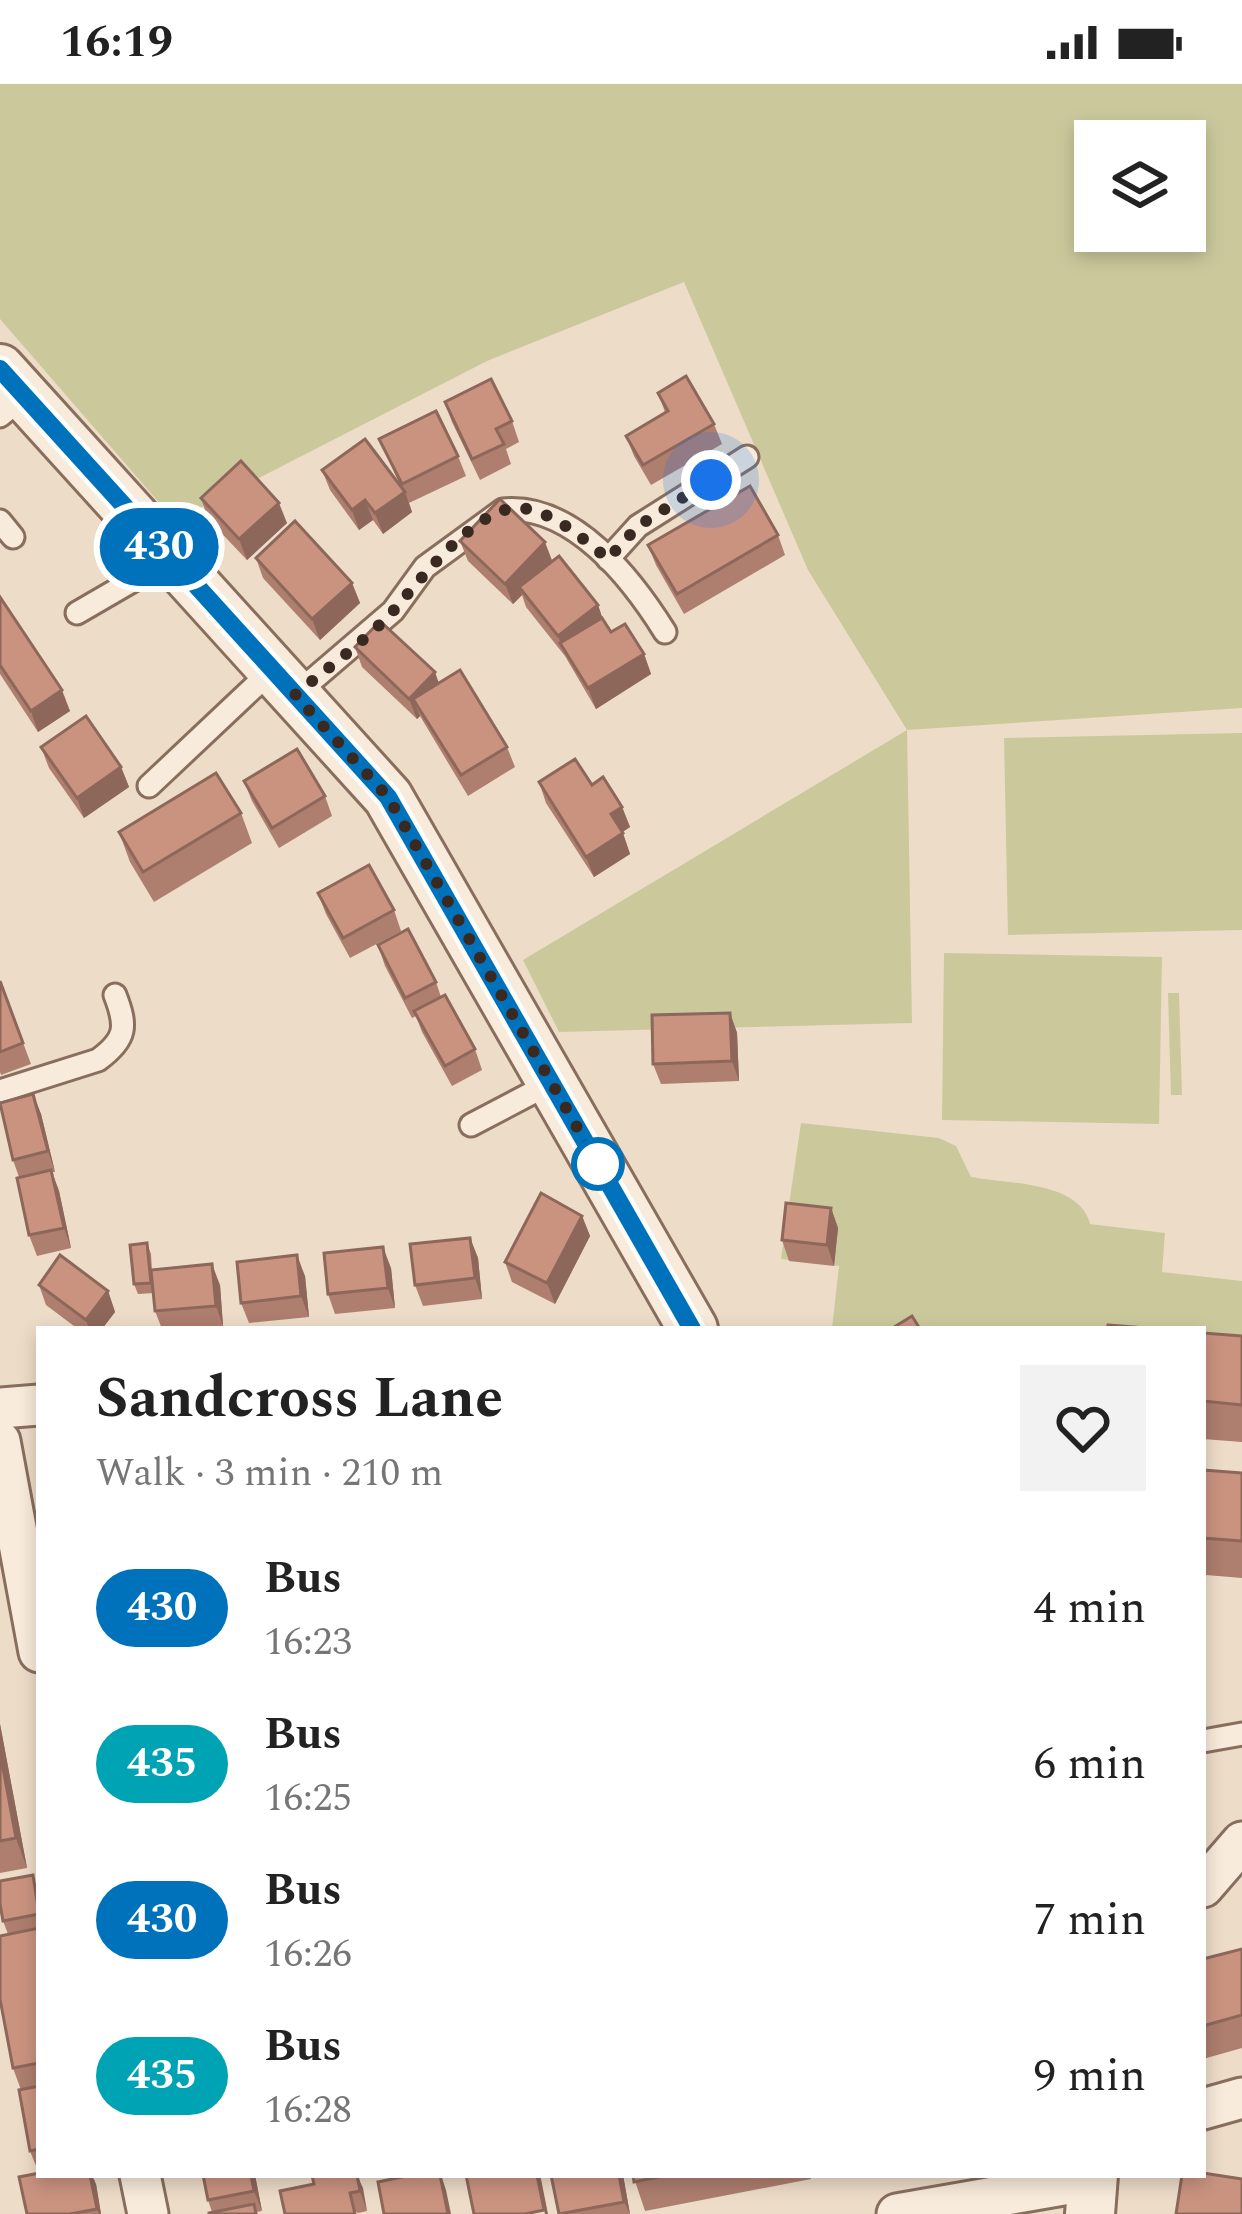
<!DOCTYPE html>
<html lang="en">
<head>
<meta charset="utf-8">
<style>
  body { margin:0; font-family:Spectral,serif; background:#f2f2f2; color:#222; height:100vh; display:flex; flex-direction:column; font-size:45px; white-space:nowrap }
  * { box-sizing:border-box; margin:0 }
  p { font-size:39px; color:#767676 }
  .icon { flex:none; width:66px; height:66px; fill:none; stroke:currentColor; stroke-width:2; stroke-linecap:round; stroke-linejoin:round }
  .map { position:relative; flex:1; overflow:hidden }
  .details { position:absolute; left:36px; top:1242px; width:1170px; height:852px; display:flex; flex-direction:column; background:#fff; border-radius:0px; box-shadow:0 6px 18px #0003 }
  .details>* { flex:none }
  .badge { padding:0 24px; border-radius:39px; font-size:42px; line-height:78px }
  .tools { position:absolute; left:1074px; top:36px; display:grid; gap:24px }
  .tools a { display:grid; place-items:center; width:132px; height:132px; border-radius:0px; background:#fff; box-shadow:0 6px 18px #0003; font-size:60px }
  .you { position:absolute; width:60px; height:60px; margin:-30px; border:9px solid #fff; border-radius:50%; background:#1a73e8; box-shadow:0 0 0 18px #1a73e833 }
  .map>.badge { position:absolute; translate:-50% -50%; box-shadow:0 0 0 6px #fff }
  .round { display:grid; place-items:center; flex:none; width:126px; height:126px; border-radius:0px; background:#f2f2f2 }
  .head { display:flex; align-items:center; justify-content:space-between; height:204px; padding:0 60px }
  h1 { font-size:57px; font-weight:700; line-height:90px }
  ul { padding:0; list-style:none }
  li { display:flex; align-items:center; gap:36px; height:156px; padding:0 60px }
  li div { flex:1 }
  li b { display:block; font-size:45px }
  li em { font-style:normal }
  li .badge { min-width:132px; font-weight:700; text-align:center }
  .status { display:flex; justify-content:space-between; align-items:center; height:84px; padding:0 60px; background:#fff; direction:ltr }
  .status svg { height:33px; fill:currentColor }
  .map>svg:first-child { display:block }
  .green { fill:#cbc99c; fill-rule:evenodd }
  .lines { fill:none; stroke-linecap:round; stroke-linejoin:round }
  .service-casing { stroke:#896e5e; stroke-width:27 }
  .minor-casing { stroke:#896e5e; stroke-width:45 }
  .tertiary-casing { stroke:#896e5e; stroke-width:54 }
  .service { stroke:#f8ebdb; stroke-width:21 }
  .minor { stroke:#f8ebdb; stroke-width:39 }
  .tertiary { stroke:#f8ebdb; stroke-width:48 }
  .wall { fill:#ae7e6e }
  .shaded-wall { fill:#8d675a }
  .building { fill:#ca9380; stroke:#8d675a; stroke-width:3 }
  .line-casing { stroke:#fff; stroke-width:27 }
  .line { stroke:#0072bc; stroke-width:18 }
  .walk { stroke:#3a2921; stroke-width:12; stroke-dasharray:0 21.6 }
  .stop-dot { fill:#fff; stroke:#0072bc; stroke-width:6 }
</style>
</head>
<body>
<div class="status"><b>16:19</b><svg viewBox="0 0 49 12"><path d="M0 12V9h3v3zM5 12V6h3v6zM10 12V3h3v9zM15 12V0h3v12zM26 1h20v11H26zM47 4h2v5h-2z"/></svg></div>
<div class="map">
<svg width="1242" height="2130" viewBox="0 0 1242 2130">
  <rect width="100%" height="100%" fill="#eddcc8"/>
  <g class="green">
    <path d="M0,0h1242v624l-335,22 5,293 -353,9 -36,-72 384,-230 -99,-160 -124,-288 -197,79 -312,160 -175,-202zM1095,57h90v90h-90z"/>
    <path d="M1242,649v197l-234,5 -4,-197z"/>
    <path d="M944,869l218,4 -3,167 -217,-4z"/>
    <path d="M1168,909h11l3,102h-11z"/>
    <path d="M801,1039l138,15 17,8 15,31c36,7 109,4 119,47l75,9 -3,39 80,9v92l-39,-3v-41h-371l7,-63 -58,-7z"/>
  </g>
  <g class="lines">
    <defs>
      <g id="service">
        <path d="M0,332l24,-20"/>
        <path d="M0,437l13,16"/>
        <path d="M608,475l30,-33 109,-69"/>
        <path d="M77,529l93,-54"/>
        <path d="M295,611l98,-84 32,-44 78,-57c70,-7 129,69 162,122"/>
        <path d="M149,702l122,-115"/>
        <path d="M0,1007l98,-31c29,-21 29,-34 17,-65"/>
        <path d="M471,1041l80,-42"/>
        <path d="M1203,1657l39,-7"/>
      </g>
      <g id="minor">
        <path d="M0,1324l39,-3"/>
        <path d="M0,1357l39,211"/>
        <path d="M1203,1803l39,-45"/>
        <path d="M1203,2025l39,-11"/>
        <path d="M140,2091l8,39"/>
        <path d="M897,2130l195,-34"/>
      </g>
      <g id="tertiary">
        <path d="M0,285l388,428 305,532"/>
        <path d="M1090,2130l3,-39"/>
      </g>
    </defs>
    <use href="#service" class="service-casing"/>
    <use href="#minor" class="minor-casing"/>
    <use href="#tertiary" class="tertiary-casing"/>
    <use href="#service" class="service"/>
    <use href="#minor" class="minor"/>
    <use href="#tertiary" class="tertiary"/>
  </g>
  <g class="wall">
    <path d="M658,309l56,31 8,20 -71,41 -17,-29 -8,-20 39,-24z"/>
    <path d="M445,318l67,19 7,21 -13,7 5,15 -31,16 -28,-58z"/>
    <path d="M379,355l79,17 8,20 -57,27 3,9 -29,22 -10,-14 -14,10 -29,-40 -8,-20 78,15z"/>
    <path d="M201,414l86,25 -40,37 -39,-41z"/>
    <path d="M778,451l7,20 -101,59 -28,-49 -8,-20z"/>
    <path d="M460,457l92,20 46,44 5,15 8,12 33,22 7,20 -55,35 -31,-53 -39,-49 -4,-12 -9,9 -45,-43z"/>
    <path d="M256,474l96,25 8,20 -40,37 -57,-62z"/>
    <path d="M0,513l70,114 -32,21 -38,-58z"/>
    <path d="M355,563l84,36 68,64 8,20 -47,29 -48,-80 -3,3 -55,-52z"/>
    <path d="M41,663l80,20 8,20 -45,31 -35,-50z"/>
    <path d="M244,697l81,15 7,20 -53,32 -27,-47z"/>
    <path d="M539,698l53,3 30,22 8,20 -8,5 8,22 -36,23 -48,-74z"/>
    <path d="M241,729l11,30 -98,59 -24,-40 -11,-30z"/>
    <path d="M318,809l76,17 7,21 -51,27 -24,-44z"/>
    <path d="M378,861l58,37 5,15 34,52 7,21 -30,16 -30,-54 -6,-16 -4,2 -27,-52z"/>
    <path d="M0,897l31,83 -30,11 -1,-3z"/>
    <path d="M730,929l7,20 2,48 -78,3 -8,-20z"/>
    <path d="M33,1010l8,20 14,58h-3l7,19 12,57 -34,8 -8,-21 -10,-58 -6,-17z"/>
    <path d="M831,1124l7,20 -4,38 -45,-5 -7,-21z"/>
    <path d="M582,1132l8,20 -35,68 -43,-22 -7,-20z"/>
    <path d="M470,1154l8,20 4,41 -59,7 -8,-21z"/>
    <path d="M147,1159l4,11 1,16 68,15 3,41 -61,3 -7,-18 -1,-18 -16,1 -4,-10z"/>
    <path d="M391,1184l4,40 -60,6 -7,-20z"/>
    <path d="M305,1192l4,41 -60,6 -8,-20z"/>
    <path d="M39,1201l69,6 7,21 -13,17h-24l-32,-24z"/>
    <path d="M1203,1249l39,3v106l-39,-3z"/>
    <path d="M1203,1386l39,3v105l-36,-3 -3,40z"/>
    <path d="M0,1640l27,144 -27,5z"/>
    <path d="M39,1807v280h-1l-8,-20 -9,-61 -8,-22 -5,-134 -5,-13z"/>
    <path d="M1242,1865v99l-39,11v-100z"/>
    <path d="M255,2091l7,36 -5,1 1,2h-49l3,-2 -4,-12z"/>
    <path d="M319,2091h39l9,36 -9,2 -44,-29z"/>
    <path d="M623,2091l7,39h-71z"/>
    <path d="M633,2091h177l1,4 -166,32z"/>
    <path d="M96,2100l5,30h-74z"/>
  </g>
  <g class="shaded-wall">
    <path d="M405,408l7,20 -29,22 -8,-21z"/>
    <path d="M365,416l8,20 -14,10 -7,-20z"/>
    <path d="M279,419l8,20 -40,37 -8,-21z"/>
    <path d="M545,458l8,21 -34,24 3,8 -9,9 -8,-20z"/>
    <path d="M352,499l8,20 -40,37 -8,-21z"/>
    <path d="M598,521l7,21 -44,18 -3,-8z"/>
    <path d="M644,570l7,20 -55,35 -8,-21z"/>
    <path d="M435,588l7,20 -29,7 7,17 -3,3 -8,-20z"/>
    <path d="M62,606l8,21 -32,21 -7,-21z"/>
    <path d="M121,683l8,20 -45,31 -7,-20z"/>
    <path d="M622,723l8,20 -12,8 -7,-21z"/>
    <path d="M623,749l7,21 -36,23 -8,-20z"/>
    <path d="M730,929l7,20 2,48 -7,-20z"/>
    <path d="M33,1010l8,20 14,58 -7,-21z"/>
    <path d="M51,1086l8,21 12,57 -7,-20z"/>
    <path d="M831,1124l7,20 -4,38 -7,-21z"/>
    <path d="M582,1132l8,20 -35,68 -8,-21z"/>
    <path d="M470,1154l8,20 4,41 -7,-21z"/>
    <path d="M383,1163l8,21 4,40 -7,-20z"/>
    <path d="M297,1171l8,21 4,41 -8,-21z"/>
    <path d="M212,1180l8,21 3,41 -7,-20z"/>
    <path d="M108,1207l7,21 -13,17h-13l-3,-9z"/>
    <path d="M1203,1482l3,9 -3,40z"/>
    <path d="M0,1640l27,144 -11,-30 -16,-86z"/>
    <path d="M90,2091h2l4,9 5,30h-2l-2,-5z"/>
    <path d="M251,2091h4l7,36 -8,-20z"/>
    <path d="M357,2091l6,13 4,23 -7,-20z"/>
    <path d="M441,2091l5,15 5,24h-3z"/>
    <path d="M537,2091h3l1,4 7,35h-3l-1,-4z"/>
    <path d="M619,2091h4l7,39 -6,-12z"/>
  </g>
  <g class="building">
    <path d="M686,292l28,48 -71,41 -17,-29 42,-25 -10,-18z"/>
    <path d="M491,295l21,42 -16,8 8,15 -32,15 -27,-57z"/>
    <path d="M436,327l22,45 -56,28 -23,-45z"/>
    <path d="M365,355l40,53 -30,21 -10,-13 -13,10 -30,-40z"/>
    <path d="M241,377l38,42 -40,36 -38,-41z"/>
    <path d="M750,402l28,49 -101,59 -29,-49z"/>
    <path d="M500,415l45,43 -40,42 -45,-43z"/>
    <path d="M295,437l57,62 -40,36 -56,-61z"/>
    <path d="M559,472l39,49 -40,31 -39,-49z"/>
    <path d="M0,513l62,93 -31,21 -31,-46z"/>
    <path d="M602,534l9,14 14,-8 19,30 -56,34 -28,-45z"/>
    <path d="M380,537l55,51 -26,27 -54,-52z"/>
    <path d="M460,586l47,77 -46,28 -48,-76z"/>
    <path d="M86,632l35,51 -44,31 -36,-51z"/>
    <path d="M297,665l28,47 -53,32 -28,-47z"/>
    <path d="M575,675l17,26 11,-8 19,30 -11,7 12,19 -37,24 -47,-75z"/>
    <path d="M216,689l25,40 -98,59 -24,-40z"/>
    <path d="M369,781l25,45 -51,28 -25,-45z"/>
    <path d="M408,845l28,53 -31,16 -27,-53z"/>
    <path d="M0,897l23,62 -23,9z"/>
    <path d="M445,911l30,54 -30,17 -31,-55z"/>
    <path d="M730,929l2,48 -79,3 -1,-49z"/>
    <path d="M33,1010l15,57 -35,9 -13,-57z"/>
    <path d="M51,1086l13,58 -35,7 -12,-57z"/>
    <path d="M541,1109l41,23 -35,67 -42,-21z"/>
    <path d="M786,1119l45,5 -4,37 -45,-5z"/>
    <path d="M470,1154l5,40 -60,7 -5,-41z"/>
    <path d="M147,1159l4,40 -17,1 -4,-39z"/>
    <path d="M383,1163l5,41 -60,6 -4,-41z"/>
    <path d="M60,1171l48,36 -22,29 -47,-35z"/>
    <path d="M297,1171l4,41 -60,7 -4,-41z"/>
    <path d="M212,1180l4,42 -61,5 -4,-41z"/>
    <path d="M912,1232l8,13h-29z"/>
    <path d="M1108,1241l52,4h-53z"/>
    <path d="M1203,1249l39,3v69l-39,-4z"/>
    <path d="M1203,1386l39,3v68l-39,-3z"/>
    <path d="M0,1668l16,86 -16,3z"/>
    <path d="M33,1791l6,39 -36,7 -3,-17v-23z"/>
    <path d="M39,1844v135l-26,5 -13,-69v-63z"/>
    <path d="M1242,1865v66l-39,11v-67z"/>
    <path d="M39,2002v63l-9,2 -11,-61z"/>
    <path d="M39,2089v2h51l7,34 -27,5h-43l-8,-37z"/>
    <path d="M1203,2089l39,6v35h-66l6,-39h21z"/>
    <path d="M203,2091h48l3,16 -46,9z"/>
    <path d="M319,2091h38l3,16 -10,2 5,21h-70l-5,-23 34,-7 -2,-8z"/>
    <path d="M411,2091h29l8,39h-64l-6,-32z"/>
    <path d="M466,2091h71l7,35 -19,4h-51z"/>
    <path d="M551,2091h68l5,27 -65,12z"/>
    <path d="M633,2091h35l-34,7z"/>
    <path d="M254,2120l2,10h-47v-1z"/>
  </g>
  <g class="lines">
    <defs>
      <path id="line" d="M0,285l388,428 304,532"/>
    </defs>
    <use href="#line" class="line-casing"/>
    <use href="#line" class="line"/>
    <path class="walk" d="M598,1080l-210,-367 -93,-102c32,-27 71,-54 99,-85 25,-29 84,-105 126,-102 32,2 64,32 88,51l30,-33 73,-46"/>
  </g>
  <circle class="stop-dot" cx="598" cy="1080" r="24"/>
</svg>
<div class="tools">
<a><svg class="icon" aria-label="layers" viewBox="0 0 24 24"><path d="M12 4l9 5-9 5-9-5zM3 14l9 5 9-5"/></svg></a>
</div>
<div class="you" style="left:711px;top:396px"></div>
<b class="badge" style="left:159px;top:463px;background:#0072bc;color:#fff">430</b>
<section class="details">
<div class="head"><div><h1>Sandcross Lane</h1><p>Walk · 3 min · 210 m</p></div><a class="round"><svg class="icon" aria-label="heart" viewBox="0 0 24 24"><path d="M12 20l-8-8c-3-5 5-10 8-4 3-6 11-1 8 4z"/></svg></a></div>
<ul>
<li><span class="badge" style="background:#0072bc;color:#fff">430</span><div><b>Bus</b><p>16:23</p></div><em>4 min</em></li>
<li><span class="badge" style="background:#00a3b4;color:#fff">435</span><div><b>Bus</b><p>16:25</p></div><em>6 min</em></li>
<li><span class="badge" style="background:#0072bc;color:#fff">430</span><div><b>Bus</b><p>16:26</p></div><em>7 min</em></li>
<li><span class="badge" style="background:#00a3b4;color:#fff">435</span><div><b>Bus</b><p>16:28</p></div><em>9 min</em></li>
</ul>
</section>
</div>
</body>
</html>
